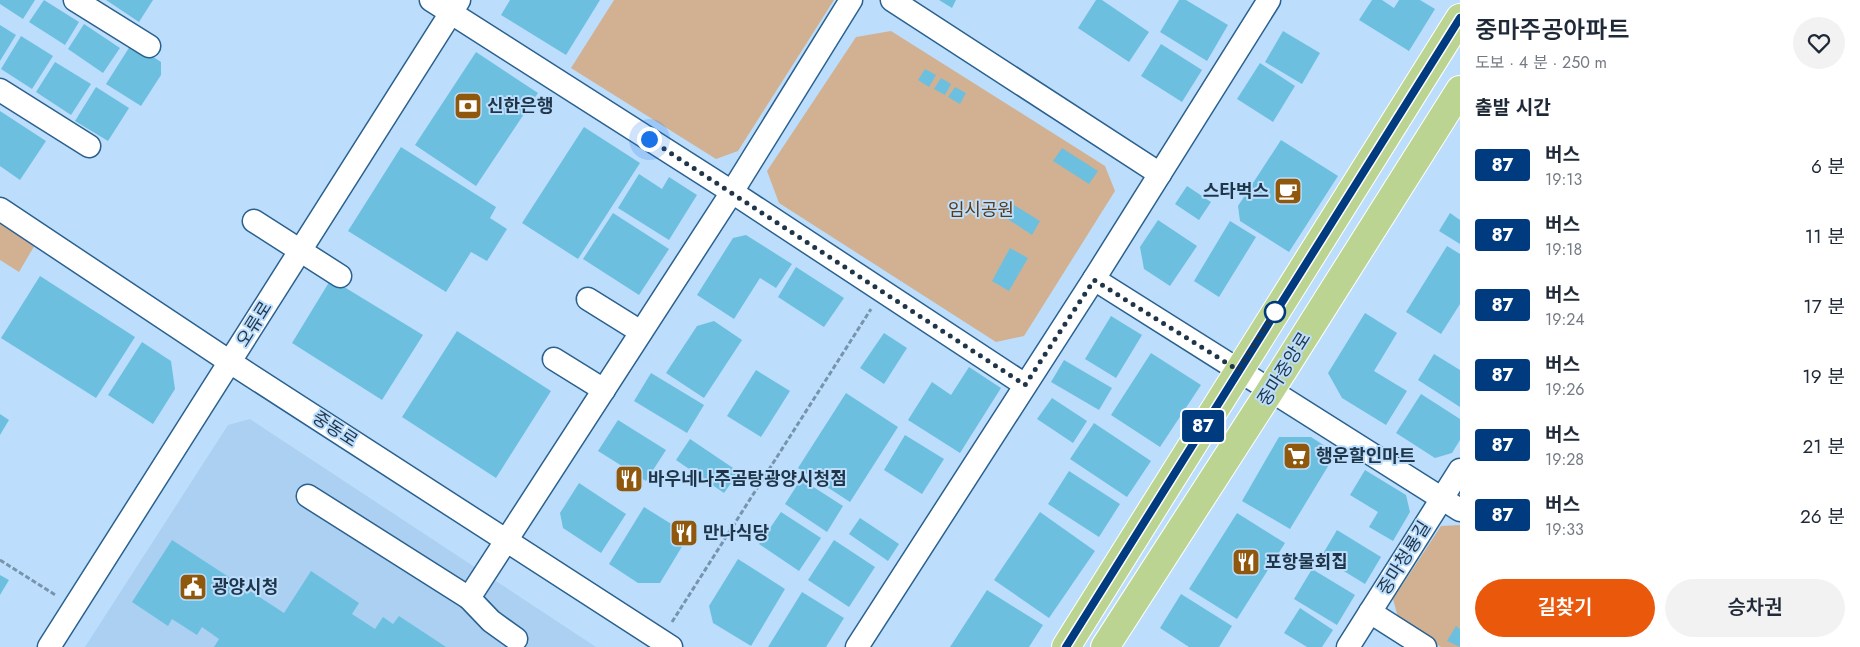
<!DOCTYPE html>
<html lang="ko">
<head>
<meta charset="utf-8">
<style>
  body { margin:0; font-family:Jost,"Noto Sans KR",sans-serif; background:#f2f2f3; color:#1f2937; height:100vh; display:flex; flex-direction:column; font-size:19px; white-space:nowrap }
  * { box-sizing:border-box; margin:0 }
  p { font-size:16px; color:#747a83 }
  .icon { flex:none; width:28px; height:28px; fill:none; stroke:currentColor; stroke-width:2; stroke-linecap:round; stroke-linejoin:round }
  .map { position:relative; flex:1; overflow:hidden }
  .side { display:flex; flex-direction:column; background:#fff; width:400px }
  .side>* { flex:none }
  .badge { padding:0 10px; border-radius:4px; font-size:18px; line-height:32px }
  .you { position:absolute; width:25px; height:25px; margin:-12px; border:4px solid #fff; border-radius:50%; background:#1a73e8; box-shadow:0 0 0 8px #1a73e833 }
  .map>.badge { position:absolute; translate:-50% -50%; box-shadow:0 0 0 2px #fff }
  h2 { padding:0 15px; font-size:19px; line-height:45px }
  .round { display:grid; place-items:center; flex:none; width:52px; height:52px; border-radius:26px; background:#f2f2f3 }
  .headline { display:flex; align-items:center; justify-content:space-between; height:85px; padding:0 15px }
  h1 { font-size:24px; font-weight:600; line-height:38px }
  .action { display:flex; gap:10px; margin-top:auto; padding:10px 15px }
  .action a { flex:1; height:58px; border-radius:30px; background:#ea580c; color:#fff; font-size:20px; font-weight:600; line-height:58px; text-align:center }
  .action a+a { background:#f2f2f3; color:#1f2937 }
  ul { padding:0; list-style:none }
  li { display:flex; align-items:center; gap:15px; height:70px; padding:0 15px }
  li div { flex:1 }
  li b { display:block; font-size:19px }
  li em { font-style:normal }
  li .badge { min-width:55px; font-weight:700; text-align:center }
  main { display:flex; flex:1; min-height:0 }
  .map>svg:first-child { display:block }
  .built { fill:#abd0f1 }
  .green { fill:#d1b191 }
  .building { fill:#6dbfe0 }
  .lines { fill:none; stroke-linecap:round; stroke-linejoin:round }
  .minor-casing { stroke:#2b618e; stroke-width:25 }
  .major-casing { stroke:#fff; stroke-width:30 }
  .path { stroke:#7794ae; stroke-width:3; stroke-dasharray:5 2.5; stroke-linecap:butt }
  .minor { stroke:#fff; stroke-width:22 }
  .major { stroke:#bcd491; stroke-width:28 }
  .line-casing { stroke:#fff; stroke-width:11 }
  .line { stroke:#003b80; stroke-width:8 }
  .walk { stroke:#1f364a; stroke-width:5; stroke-dasharray:0 9 }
  .stop-dot { fill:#fff; stroke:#003b80; stroke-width:2.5 }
  .labels { text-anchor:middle; stroke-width:4; stroke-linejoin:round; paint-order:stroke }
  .poi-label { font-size:18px; font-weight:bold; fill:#1f364a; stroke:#bcdefc; text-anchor:start }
  .park-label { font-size:18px; fill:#5b3b16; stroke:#bcdefc }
  .street-label { font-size:18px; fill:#1f364a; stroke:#bcdefc }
</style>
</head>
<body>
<main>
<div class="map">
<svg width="1460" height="647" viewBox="0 0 1460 647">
  <rect width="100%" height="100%" fill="#bcdefc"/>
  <path class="built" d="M250,419l346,228h-511l143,-222z"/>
  <g class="green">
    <path d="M614,0h220l-96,151 -22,8 -145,-91z"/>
    <path d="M891,31l214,135 10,25 -91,145 -28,6 -217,-139 -12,-32 89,-134z"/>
    <path d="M0,213l39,25 -20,34 -19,-12z"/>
    <path d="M1460,525v122h-19l-42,-26 -6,-22 48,-73z"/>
  </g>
  <g class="building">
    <path d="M0,0h35l-12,19 -23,-15z"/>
    <path d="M44,0l35,22 -14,23 -36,-23z"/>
    <path d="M106,0h47l-14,22z"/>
    <path d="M510,0h90l-34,55 -65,-40z"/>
    <path d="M939,0h17l-4,8z"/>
    <path d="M1096,0h6l47,32 -20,30 -51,-34z"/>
    <path d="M1179,0h7l42,25 -21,36 -47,-29z"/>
    <path d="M1372,0h10l12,8 5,-8h21l15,9 -26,42 -50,-31z"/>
    <path d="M84,24l36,24 -17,25 -35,-24z"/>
    <path d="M0,25l16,10 -16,26z"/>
    <path d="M1283,31l37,22 -18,31 -37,-22z"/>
    <path d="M21,36l32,20 -21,33 -31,-20z"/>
    <path d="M132,43l29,19v13l-20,31 -35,-22z"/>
    <path d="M1161,44l41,26 -20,32 -41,-26z"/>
    <path d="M476,52l62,41 -62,93 -61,-41z"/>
    <path d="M55,62l36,22 -20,31 -35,-23z"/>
    <path d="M1260,63l35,23 -22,36 -36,-23z"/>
    <path d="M925,69l11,6 -7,12 -11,-7z"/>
    <path d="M941,78l10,6 -6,11 -11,-6z"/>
    <path d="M96,87l33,21 -21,33 -33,-20z"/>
    <path d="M955,87l11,6 -6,11 -12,-7z"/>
    <path d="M0,111l46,30 -26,39 -20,-14z"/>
    <path d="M584,127l56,36 -62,96 -56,-36z"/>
    <path d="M1281,140l57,36 -49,76 -49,-31 -2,-15z"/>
    <path d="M401,147l95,60 -6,11 17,11 -20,32 -16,-9 -25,40 -98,-61z"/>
    <path d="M1062,148l36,23 -9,13 -36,-23z"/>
    <path d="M639,174l23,15 7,-12 28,18 -28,45 -51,-32z"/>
    <path d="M1187,186l24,16 -12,18 -24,-16z"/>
    <path d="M1014,205l26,16 -8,14 -26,-17z"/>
    <path d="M613,213l56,36 -30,46 -56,-36z"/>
    <path d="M1450,213l10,7v24l-21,-13z"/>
    <path d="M1158,220l39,26 -27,40 -26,-17 -4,-22z"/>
    <path d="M1230,221l26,16 -37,60 -25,-16z"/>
    <path d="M746,235l46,29 -16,24 -16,-10 -26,41 -37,-24 36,-57z"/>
    <path d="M1447,246l13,8v50l-19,30 -35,-22z"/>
    <path d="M1010,248l18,10 -19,33 -17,-10z"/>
    <path d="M796,267l48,31 -20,29 -46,-30z"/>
    <path d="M40,276l95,61 -39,61 -95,-60z"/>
    <path d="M331,279l92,56 -41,65 -90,-57z"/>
    <path d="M1365,313l32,20 -23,38 33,20 -21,34 -44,-27 -14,-25z"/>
    <path d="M1111,316l31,19 -26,43 -31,-19z"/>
    <path d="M714,321l28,19 -38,58 -38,-25 31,-47z"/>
    <path d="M457,331l94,60 -55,87 -94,-61z"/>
    <path d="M884,333l23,15 -23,36 -24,-16z"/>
    <path d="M142,342l29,19 4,28 -22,35 -45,-29z"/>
    <path d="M1151,353l50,32 -41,62 -49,-32z"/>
    <path d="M1434,354l26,16v37l-42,-27z"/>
    <path d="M1064,360l48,28 -13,22 -48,-28z"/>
    <path d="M969,367l32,21 -41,65 -52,-33 24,-38 19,13z"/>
    <path d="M756,370l34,21 -29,46 -34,-21z"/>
    <path d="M651,373l53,32 -17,28 -53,-32z"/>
    <path d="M846,393l52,34 -48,75 -52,-34z"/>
    <path d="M1421,394l39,25v21l-8,13 -17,5 -39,-25z"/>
    <path d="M1052,398l35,23 -14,22 -36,-24z"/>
    <path d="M0,414l9,6 -9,15z"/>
    <path d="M618,420l48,30 -20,31 -48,-30z"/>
    <path d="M1094,423l57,38 -24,36 -57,-38z"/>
    <path d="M905,435l39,24 -22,35 -38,-24z"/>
    <path d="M1279,437h32l25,16 -46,76 -48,-28z"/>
    <path d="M690,439l49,33 -15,21 -48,-33z"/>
    <path d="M1365,470l41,25 4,17 -17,29 -24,-14 9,-15 -28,-17z"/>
    <path d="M1069,471l51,33 -21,33 -51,-33z"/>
    <path d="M801,479l42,27 -16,26 -42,-28z"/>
    <path d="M579,483l47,31 -25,39 -38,-25 -3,-15z"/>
    <path d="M644,507l45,28 -29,48h-22l-29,-19z"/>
    <path d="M781,512l40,26 -22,33 -40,-27z"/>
    <path d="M1040,512l55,39 -46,67 -55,-38z"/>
    <path d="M1237,513l48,30 -48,76 -48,-30z"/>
    <path d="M860,518l39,26 -11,17 -39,-27z"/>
    <path d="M1337,530l44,27 -16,27 -44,-27z"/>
    <path d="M172,540l112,73 27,-42 48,32 -7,11 23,15 8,-12 10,7 6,-8 47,31h-232l5,-8 -17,-12 -5,8 -25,-16 -4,7 -36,-24z"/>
    <path d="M834,540l41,27 -26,40 -41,-27z"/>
    <path d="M738,559l47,30 -34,57 -38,-23 -4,-17z"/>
    <path d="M1312,569l43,26 -18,30 -43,-26z"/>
    <path d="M0,575l9,5 -9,15z"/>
    <path d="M987,590l56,35 -14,22h-79z"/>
    <path d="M802,592l42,26 -18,29h-58z"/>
    <path d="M1181,594l51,32 -13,21h-30l-29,-19z"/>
    <path d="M1300,608l33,22 -11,17h-15l-23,-14z"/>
    <path d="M1456,626l4,3v18l-13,-6z"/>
  </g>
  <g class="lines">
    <defs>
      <g id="minor">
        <path d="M75,0l74,46"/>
        <path d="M431,0l301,192 293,193"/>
        <path d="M892,0l268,174"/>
        <path d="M0,90l89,56"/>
        <path d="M0,209l230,153 441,285"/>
        <path d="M254,221l86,55"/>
        <path d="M1094,279l366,231"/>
        <path d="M588,299l53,33"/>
        <path d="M554,359l50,31"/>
        <path d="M308,496l161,102"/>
        <path d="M1370,612l55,35"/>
        <path d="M516,639l-25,-18 -22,-23 263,-406 119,-192"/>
        <path d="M49,647l410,-647"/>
        <path d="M857,647l237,-368 175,-279"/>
        <path d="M1348,647l112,-177"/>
      </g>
      <g id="major">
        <path d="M1066,647l394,-629"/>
        <path d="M1105,647l165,-256 190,-301"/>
      </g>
    </defs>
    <use href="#minor" class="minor-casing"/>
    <use href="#major" class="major-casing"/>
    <g class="path">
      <path d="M0,560l57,36"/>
      <path d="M672,622l199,-313"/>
    </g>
    <use href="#minor" class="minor"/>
    <use href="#major" class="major"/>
  </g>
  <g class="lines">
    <defs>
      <path id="line" d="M1066,647l394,-629"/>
    </defs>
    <use href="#line" class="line-casing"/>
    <use href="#line" class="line"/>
    <path class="walk" d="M649,139l376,246 69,-105 144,90 37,-58"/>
  </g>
  <defs>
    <symbol id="bank-square" viewBox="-11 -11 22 22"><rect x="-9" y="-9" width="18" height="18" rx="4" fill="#8f580d" stroke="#bcdefc"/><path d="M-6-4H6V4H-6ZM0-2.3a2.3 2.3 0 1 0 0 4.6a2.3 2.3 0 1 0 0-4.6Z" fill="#fff"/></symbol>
    <symbol id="cafe-square" viewBox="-11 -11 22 22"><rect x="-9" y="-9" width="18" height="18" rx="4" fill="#8f580d" stroke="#bcdefc"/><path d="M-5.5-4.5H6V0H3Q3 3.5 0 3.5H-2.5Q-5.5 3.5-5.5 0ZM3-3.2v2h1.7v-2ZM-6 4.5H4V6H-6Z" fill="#fff"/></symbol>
    <symbol id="supermarket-square" viewBox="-11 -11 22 22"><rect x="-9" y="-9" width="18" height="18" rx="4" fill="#8f580d" stroke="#bcdefc"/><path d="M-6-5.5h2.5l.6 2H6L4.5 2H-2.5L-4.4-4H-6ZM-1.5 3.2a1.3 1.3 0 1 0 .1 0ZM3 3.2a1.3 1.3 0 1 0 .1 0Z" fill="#fff"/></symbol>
    <symbol id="restaurant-square" viewBox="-11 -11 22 22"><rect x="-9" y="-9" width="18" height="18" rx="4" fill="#8f580d" stroke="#bcdefc"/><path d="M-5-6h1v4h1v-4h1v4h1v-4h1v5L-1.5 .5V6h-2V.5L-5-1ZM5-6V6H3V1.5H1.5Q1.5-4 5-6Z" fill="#fff"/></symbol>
    <symbol id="civic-square" viewBox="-11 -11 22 22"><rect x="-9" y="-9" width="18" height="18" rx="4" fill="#8f580d" stroke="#bcdefc"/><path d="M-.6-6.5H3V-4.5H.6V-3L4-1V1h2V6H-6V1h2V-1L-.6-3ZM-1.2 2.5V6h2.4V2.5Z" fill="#fff"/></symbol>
  </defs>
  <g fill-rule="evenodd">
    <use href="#bank-square" x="452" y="90" width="32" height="32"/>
    <use href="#cafe-square" x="1272" y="175" width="32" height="32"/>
    <use href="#supermarket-square" x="1281" y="440" width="32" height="32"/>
    <use href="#restaurant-square" x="613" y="463" width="32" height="32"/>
    <use href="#restaurant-square" x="668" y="517" width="32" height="32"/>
    <use href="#restaurant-square" x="1230" y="546" width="32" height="32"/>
    <use href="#civic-square" x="177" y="571" width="32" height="32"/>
  </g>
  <circle class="stop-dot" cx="1275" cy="312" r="10"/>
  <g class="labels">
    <g class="poi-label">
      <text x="487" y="112">신한은행</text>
      <text x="1269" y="197" text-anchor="end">스타벅스</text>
      <text x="1316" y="462">행운할인마트</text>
      <text x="648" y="485">바우네나주곰탕광양시청점</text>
      <text x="703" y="539">만나식당</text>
      <text x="1265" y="568">포항물회집</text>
      <text x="212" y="593">광양시청</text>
    </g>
    <g class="park-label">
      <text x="981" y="216">임시공원</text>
    </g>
    <g class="street-label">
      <text transform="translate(254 324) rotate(-58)" y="6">오류로</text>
      <text transform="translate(1284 369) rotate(-58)" y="6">중마중앙로</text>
      <text transform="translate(335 429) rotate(33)" y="6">중동로</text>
      <text transform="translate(1404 558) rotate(-58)" y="6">중마청룡길</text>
    </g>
  </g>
</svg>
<div class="you" style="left:649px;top:139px"></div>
<b class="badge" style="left:1203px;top:426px;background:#003b80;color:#fff">87</b>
</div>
<section class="side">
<div class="headline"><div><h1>중마주공아파트</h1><p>도보 · 4 분 · 250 m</p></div><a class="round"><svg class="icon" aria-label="heart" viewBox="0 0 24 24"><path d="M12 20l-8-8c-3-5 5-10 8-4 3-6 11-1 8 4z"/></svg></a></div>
<h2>출발 시간</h2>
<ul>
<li><span class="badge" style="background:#003b80;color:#fff">87</span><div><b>버스</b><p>19:13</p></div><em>6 분</em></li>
<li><span class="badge" style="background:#003b80;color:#fff">87</span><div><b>버스</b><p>19:18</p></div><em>11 분</em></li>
<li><span class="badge" style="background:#003b80;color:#fff">87</span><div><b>버스</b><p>19:24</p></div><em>17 분</em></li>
<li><span class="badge" style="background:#003b80;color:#fff">87</span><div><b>버스</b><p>19:26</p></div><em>19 분</em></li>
<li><span class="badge" style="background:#003b80;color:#fff">87</span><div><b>버스</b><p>19:28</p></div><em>21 분</em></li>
<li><span class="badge" style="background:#003b80;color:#fff">87</span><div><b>버스</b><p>19:33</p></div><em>26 분</em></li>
</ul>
<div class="action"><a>길찾기</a><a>승차권</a></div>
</section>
</main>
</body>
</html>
